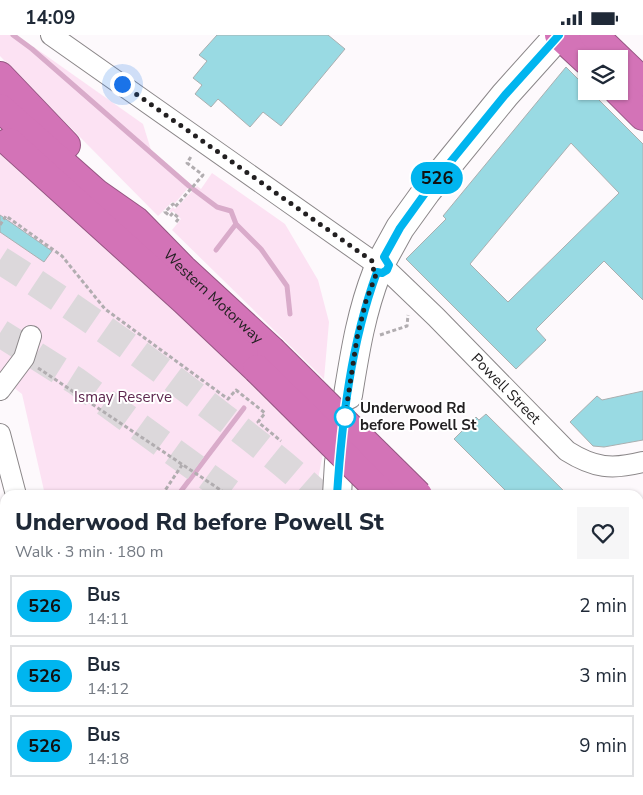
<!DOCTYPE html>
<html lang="en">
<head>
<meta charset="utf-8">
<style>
  body { margin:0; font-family:"Nunito Sans",sans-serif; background:#f6f6f7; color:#1f2937; height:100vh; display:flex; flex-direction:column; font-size:19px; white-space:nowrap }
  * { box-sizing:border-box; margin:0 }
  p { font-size:16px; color:#747a83 }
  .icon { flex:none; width:28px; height:28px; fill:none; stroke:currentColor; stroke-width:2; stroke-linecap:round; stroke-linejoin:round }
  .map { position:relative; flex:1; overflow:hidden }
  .details { position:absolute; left:0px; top:455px; width:644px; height:305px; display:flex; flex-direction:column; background:#fff; border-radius:15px 15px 0 0; box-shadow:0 1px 4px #0004 }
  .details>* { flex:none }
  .badge { padding:0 10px; border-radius:16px; font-size:18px; line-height:32px }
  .controls { position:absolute; left:578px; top:15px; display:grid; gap:10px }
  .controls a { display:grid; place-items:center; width:50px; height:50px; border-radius:0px; background:#fff; box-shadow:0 1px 4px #0004; font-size:25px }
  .you { position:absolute; width:25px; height:25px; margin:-12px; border:4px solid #fff; border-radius:50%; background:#1a73e8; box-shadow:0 0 0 8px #1a73e833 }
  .map>.badge { position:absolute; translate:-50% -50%; box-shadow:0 0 0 2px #fff }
  .round { display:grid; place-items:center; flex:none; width:52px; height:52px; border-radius:0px; background:#f6f6f7 }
  .head { display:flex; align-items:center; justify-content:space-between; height:85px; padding:0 15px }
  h1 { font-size:24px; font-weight:800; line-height:38px }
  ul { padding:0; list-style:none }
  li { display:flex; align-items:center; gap:15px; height:62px; margin:0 10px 8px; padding:0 5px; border:2px solid #e0e1e3; border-radius:0px }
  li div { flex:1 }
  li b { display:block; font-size:19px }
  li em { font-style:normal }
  li .badge { min-width:55px; font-weight:700; text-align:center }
  .status { display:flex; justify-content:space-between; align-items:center; height:35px; padding:0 25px; background:#fff; direction:ltr }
  .status svg { height:14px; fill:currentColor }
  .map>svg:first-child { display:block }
  .green { fill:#fce2f3 }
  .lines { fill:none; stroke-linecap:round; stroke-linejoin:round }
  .stream { stroke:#d9abca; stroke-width:5 }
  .building { fill:#99dae3; stroke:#aaafb0; fill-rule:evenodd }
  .highway-tunnel { stroke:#dcd8db; stroke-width:28; stroke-dasharray:28 14; stroke-linecap:butt }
  .street-casing { stroke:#8b8789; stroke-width:22 }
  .secondary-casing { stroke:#8b8789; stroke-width:30 }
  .highway-casing { stroke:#955682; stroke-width:30 }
  .path { stroke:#b1adb0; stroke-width:3; stroke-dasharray:4 2.5; stroke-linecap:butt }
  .street { stroke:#fff; stroke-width:20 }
  .secondary { stroke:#fff; stroke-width:28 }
  .highway { stroke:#d373b7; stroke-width:28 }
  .highway-bridge-casing { stroke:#955682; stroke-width:30; stroke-linecap:butt }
  .highway-bridge { stroke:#d373b7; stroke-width:28 }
  .line-casing { stroke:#fff; stroke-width:11 }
  .line { stroke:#00b5ef; stroke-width:8 }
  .walk { stroke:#222021; stroke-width:5; stroke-dasharray:0 9 }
  .stop-dot { fill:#fff; stroke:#00b5ef; stroke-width:2.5 }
  .labels { text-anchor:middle; stroke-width:4; stroke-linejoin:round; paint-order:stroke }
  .street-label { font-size:15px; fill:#222021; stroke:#fff }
  .park-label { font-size:15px; fill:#5e274f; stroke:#fff }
  .stop-label { font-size:15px; font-weight:bold; fill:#222021; stroke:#fff; text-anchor:start }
</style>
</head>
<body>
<div class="status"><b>14:09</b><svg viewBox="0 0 49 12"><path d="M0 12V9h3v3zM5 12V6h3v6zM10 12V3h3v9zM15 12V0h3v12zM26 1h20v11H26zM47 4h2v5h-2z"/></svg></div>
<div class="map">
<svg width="643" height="760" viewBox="0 0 643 760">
  <rect width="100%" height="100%" fill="#fdf9fc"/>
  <g class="green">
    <path d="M0,0h11l20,15 157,138 -13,15 -3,-1 -14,14 -158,-160z"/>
    <path d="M31,10l112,79 8,26z"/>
    <path d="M0,113l76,68 247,237 -8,42h-270l-23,-101 -22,-17z"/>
    <path d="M212,138l73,51 33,56 11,42 -5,57 -152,-149 9,-11 -8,-8 -2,2 -2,-2 4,-4 2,2 22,-23 4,3z"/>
  </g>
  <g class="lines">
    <g class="stream">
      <path d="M13,0l19,14 157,137 28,21 14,4 5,13 25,25 26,37 3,28"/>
      <path d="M216,215l20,-26"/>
      <path d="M178,460l66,-87"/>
      <path d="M0,545l5,-1"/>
    </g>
  </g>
  <g class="building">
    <path d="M217,0h111l17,14 -64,77 -18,-14 -13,15 -32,-28 -7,8 -16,-13 7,-9 -9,-7 14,-17 -8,-6z"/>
    <path d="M566,32l20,20v4h4l53,53v156l-39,-39 -68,68 10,11 -30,29 -110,-110 40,-40 -3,-3zM571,108l48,50 -111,109 -38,-38z"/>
    <path d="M0,180l52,36 -8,11 -44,-30z"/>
    <path d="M643,356v49l-39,7 -11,-1 -23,-24 27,-26 5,4z"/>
    <path d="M486,379l82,81h-58l-56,-56 22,-22 3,3z"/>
  </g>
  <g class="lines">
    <g class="highway-tunnel">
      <path d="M0,225c76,48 150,100 222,156 33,25 66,51 97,79"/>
      <path d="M0,298l76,48 157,114"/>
      <path d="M575,755l5,5"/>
      <path d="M634,755l5,5"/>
    </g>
    <defs>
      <g id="street">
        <path d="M51,0l321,226"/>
        <path id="s1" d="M387,235l49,47 131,134c27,17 45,19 76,11"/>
        <path d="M0,355l24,-32 7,-22"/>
        <path d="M0,399l16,61"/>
        <path d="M87,755l2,5"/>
      </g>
      <g id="secondary">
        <path d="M384,222l16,-29 26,-36 79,-97 54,-60"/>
        <path d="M348,360c7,-43 13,-82 29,-123"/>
        <path d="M337,460l2,-33"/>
        <path d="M359,755l1,5"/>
      </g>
      <g id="highway">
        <path d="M559,0l27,25"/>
        <path d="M594,0l49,47"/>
        <path d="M0,41l66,69"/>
        <path d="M618,56l25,25"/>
        <path id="s2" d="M0,73l96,85 40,28 47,48 88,81"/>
        <path d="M9,107l175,158 73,69"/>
        <path d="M639,687l4,5"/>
        <path d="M610,755l3,5"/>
      </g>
    </defs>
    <use href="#street" class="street-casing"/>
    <use href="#secondary" class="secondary-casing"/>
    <use href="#highway" class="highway-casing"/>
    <g class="path">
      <path d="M176,187l3,-4 -6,-5 -3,3 -5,-4 8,-8 2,3 28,-32 -16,-12 5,-8"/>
      <path d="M0,190l6,-9 56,40 43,53 123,90 8,-9 29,23 -7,9 23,19"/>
      <path d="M380,300l27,-9 1,-11"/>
      <path d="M38,333l190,127"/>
      <path d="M162,460l20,-30"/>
      <path d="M0,640l5,-1"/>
    </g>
    <use href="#street" class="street"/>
    <use href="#secondary" class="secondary"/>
    <use href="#highway" class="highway"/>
    <defs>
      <g id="highway-bridge">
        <path d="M271,315l147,145"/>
        <path d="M257,334l127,126"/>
      </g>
    </defs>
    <use href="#highway-bridge" class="highway-bridge-casing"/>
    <use href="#highway-bridge" class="highway-bridge"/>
  </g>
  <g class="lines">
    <defs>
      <path id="line" d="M337,460c5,-75 14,-152 40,-223l5,1 5,-3 2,-5 -5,-8 16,-29 26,-36 79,-97 54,-60"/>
    </defs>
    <use href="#line" class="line-casing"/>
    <use href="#line" class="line"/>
    <path class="walk" d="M122,49l250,177 1,8 4,3 -11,29 -9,37 -12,79"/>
  </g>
  <circle class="stop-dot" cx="345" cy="382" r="10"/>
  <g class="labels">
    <g class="street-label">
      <text dy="5" stroke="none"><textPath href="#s2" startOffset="285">Western Motorway</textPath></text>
      <text dy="5" stroke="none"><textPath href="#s1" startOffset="168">Powell Street</textPath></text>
    </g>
    <g class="park-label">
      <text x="123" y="367">Ismay Reserve</text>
    </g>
    <g class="stop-label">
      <text x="360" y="378">Underwood Rd<tspan x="360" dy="17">before Powell St</tspan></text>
    </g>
  </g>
</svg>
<div class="controls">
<a><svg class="icon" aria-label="layers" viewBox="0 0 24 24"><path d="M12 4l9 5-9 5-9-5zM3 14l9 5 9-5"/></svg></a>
</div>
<div class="you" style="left:122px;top:49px"></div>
<b class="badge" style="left:437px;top:143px;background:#00b5ef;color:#111">526</b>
<section class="details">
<div class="head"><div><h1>Underwood Rd before Powell St</h1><p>Walk · 3 min · 180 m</p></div><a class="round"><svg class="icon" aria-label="heart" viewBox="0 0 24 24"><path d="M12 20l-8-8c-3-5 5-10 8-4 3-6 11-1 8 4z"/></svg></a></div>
<ul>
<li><span class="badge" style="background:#00b5ef;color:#111">526</span><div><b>Bus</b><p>14:11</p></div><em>2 min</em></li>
<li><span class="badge" style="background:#00b5ef;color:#111">526</span><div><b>Bus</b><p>14:12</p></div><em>3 min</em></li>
<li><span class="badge" style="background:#00b5ef;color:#111">526</span><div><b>Bus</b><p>14:18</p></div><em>9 min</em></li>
</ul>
</section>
</div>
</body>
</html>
